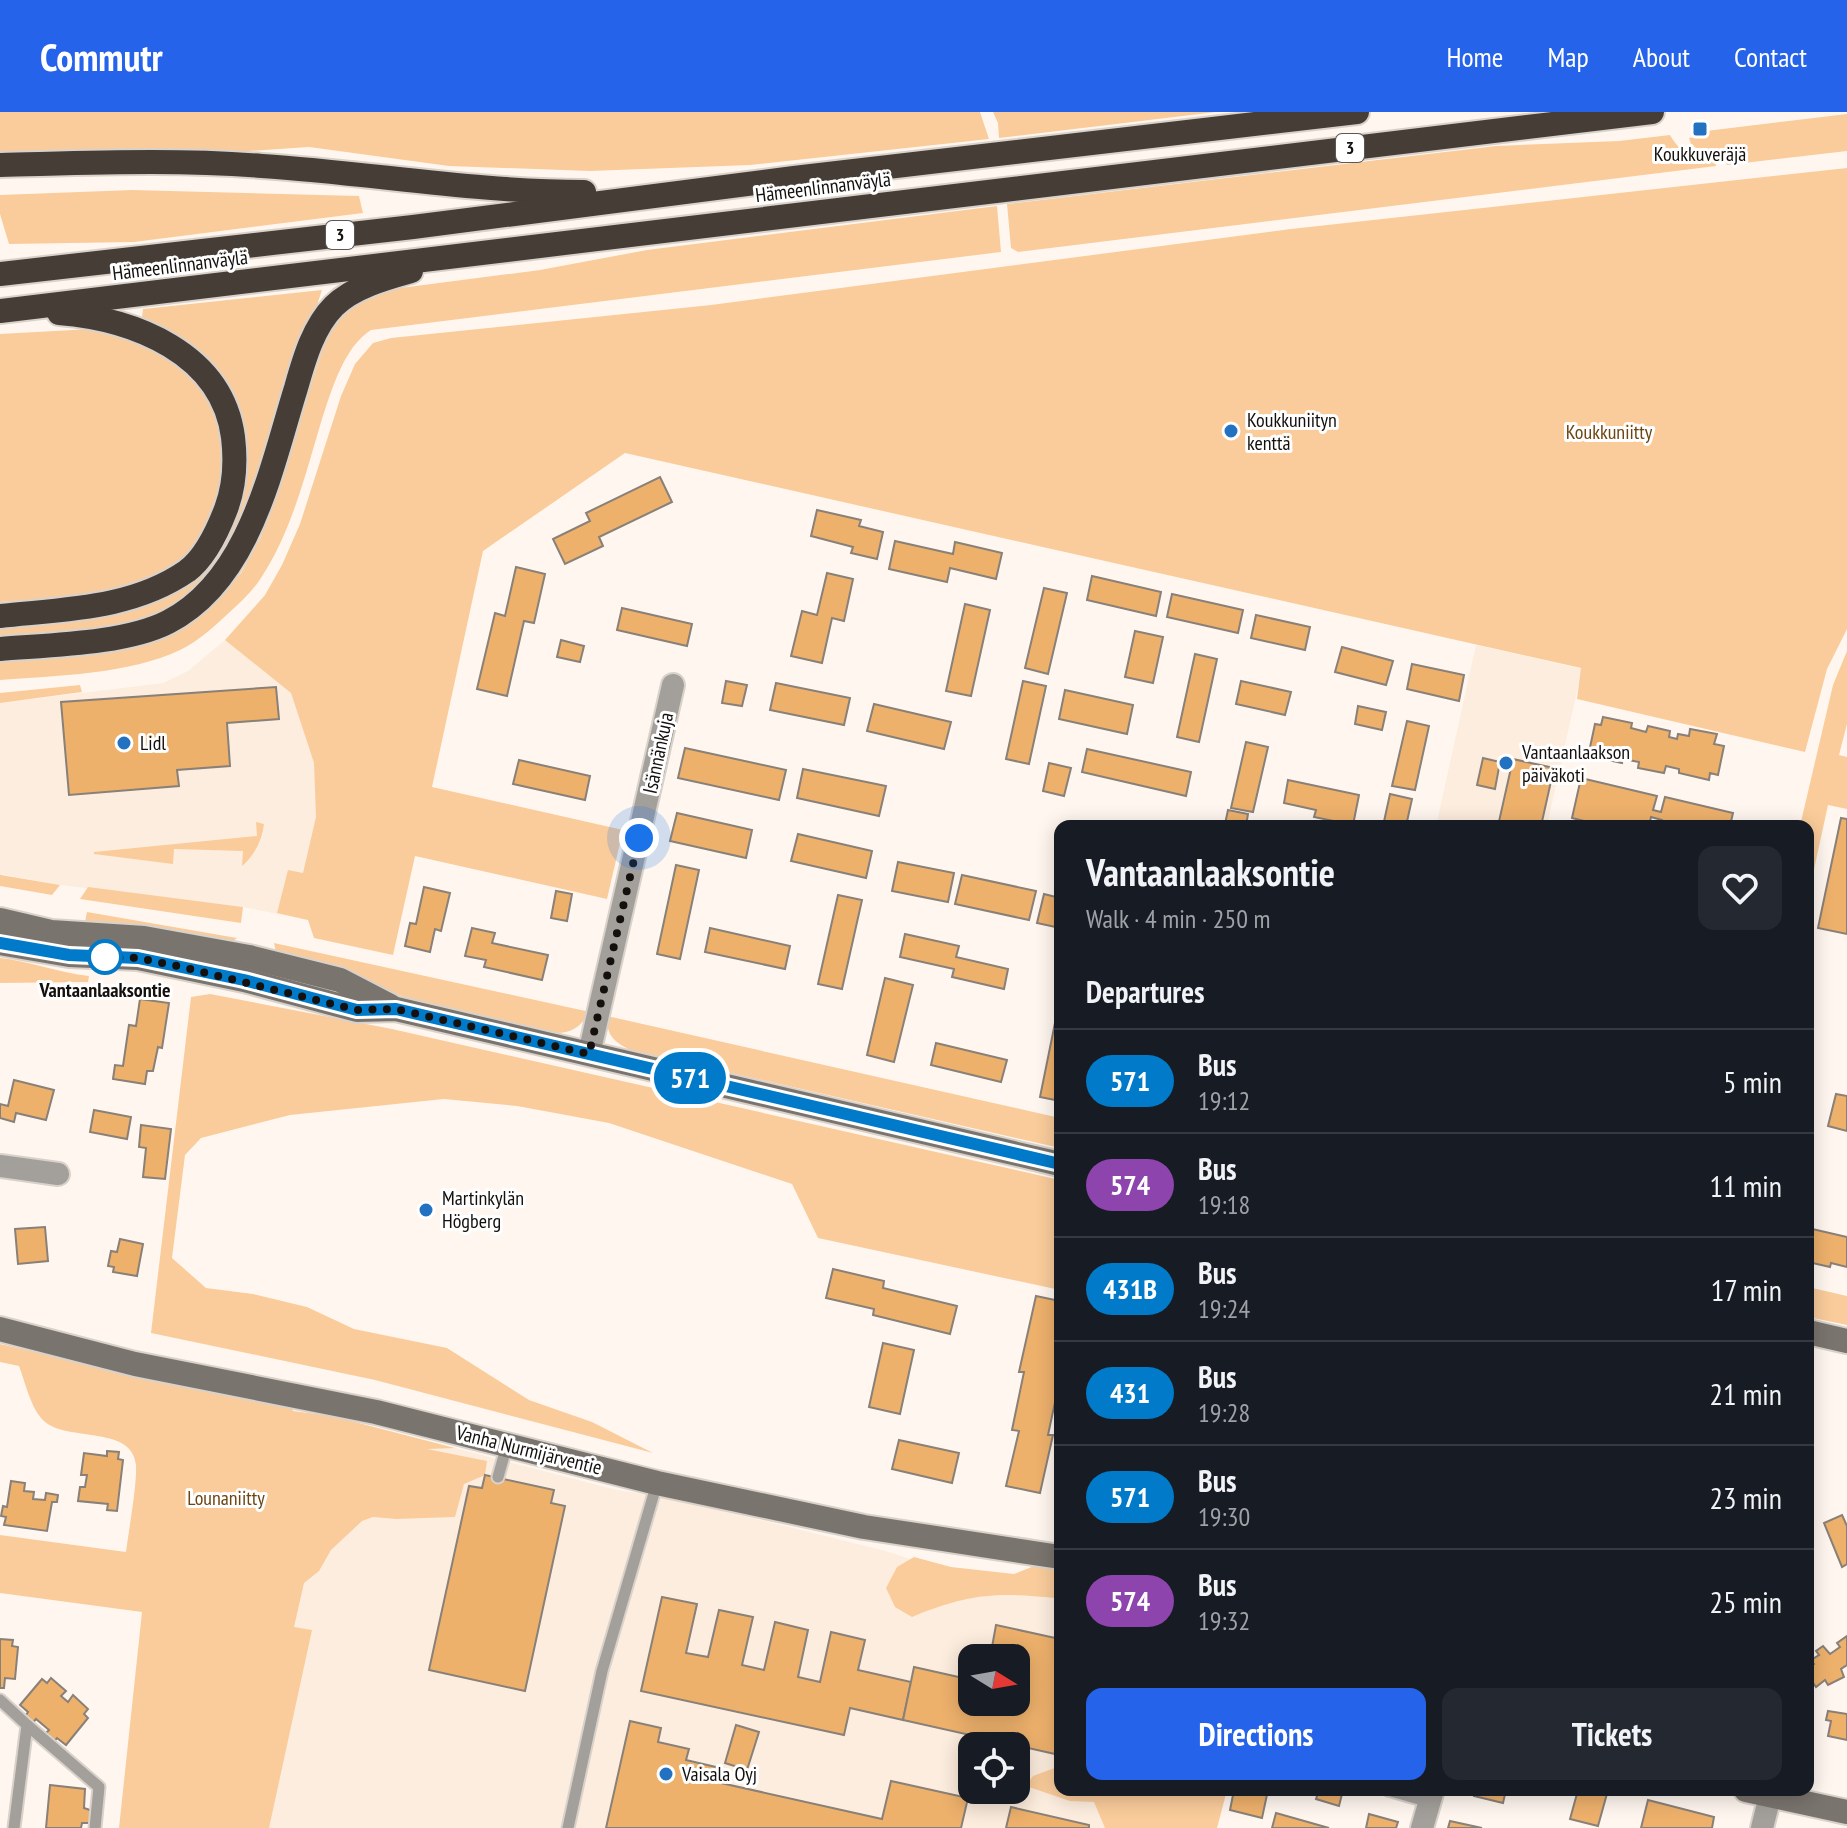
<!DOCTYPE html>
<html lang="en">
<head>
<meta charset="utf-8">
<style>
  body { margin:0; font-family:"PT Sans Narrow",sans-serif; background:#242831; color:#f1f3f6; height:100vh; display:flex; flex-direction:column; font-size:30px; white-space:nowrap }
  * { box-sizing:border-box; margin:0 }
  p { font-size:26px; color:#9ea1a6 }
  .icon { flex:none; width:44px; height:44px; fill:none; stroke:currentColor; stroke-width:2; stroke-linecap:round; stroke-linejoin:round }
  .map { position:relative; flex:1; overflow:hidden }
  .side { position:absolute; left:1054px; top:708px; width:760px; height:976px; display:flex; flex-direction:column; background:#171b24; border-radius:16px; box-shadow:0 4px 20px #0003 }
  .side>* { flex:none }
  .badge { padding:0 16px; border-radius:26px; font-size:28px; line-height:52px }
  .needle { width:52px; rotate:101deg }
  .tools { position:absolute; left:958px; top:1532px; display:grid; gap:16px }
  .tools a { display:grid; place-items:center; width:72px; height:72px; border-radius:16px; background:#171b24; box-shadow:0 4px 20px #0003; font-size:40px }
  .you { position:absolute; width:40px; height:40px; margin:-20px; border:6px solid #fff; border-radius:50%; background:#1a73e8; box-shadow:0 0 0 12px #1a73e833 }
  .map>.badge { position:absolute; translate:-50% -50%; box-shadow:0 0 0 4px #fff }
  h2 { padding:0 32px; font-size:30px; line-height:72px }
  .round { display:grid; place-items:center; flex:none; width:84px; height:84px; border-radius:16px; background:#242831 }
  .headline { display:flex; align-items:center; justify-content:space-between; height:136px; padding:0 32px }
  h1 { font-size:38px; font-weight:700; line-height:60px }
  .button { display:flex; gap:16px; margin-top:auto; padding:16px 32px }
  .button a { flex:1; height:92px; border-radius:16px; background:#2563eb; color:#fff; font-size:32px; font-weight:700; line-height:92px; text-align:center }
  .button a+a { background:#242831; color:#f1f3f6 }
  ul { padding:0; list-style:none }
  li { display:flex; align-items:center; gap:24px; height:104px; padding:0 32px; border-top:2px solid #363941 }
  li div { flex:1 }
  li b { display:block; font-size:30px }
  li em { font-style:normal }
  li .badge { min-width:88px; font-weight:700; text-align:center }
  header { display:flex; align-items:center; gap:48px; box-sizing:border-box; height:112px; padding:0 40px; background:#2563eb; color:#fff }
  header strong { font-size:38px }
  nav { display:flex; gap:44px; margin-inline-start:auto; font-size:28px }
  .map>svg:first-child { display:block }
  .built { fill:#fdedde; fill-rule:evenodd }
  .green { fill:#facc9b }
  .building { fill:#eeb16c; stroke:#898078; stroke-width:2 }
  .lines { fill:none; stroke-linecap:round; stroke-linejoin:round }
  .lane-casing { stroke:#d9d2cb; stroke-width:15 }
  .street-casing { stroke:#d9d2cb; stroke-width:26 }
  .secondary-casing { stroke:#d9d2cb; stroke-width:28 }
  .highway-casing { stroke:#d9d2cb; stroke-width:28 }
  .lane { stroke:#a39f9b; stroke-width:11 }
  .street { stroke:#a39f9b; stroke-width:22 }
  .secondary { stroke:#7a746e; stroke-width:24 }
  .highway { stroke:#453d36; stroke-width:24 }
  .line-casing { stroke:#fff; stroke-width:18 }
  .line { stroke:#007ac9; stroke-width:12 }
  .walk { stroke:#13100d; stroke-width:8; stroke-dasharray:0 14.4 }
  .poi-dot { fill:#2272c1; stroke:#fff; stroke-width:3 }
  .stop-dot { fill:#fff; stroke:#007ac9; stroke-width:4 }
  .labels { text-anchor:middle; stroke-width:6; stroke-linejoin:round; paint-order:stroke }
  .shield { fill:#fff; stroke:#5a5856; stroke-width:2 }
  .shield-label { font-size:18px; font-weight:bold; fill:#13100d }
  .poi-label { font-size:20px; fill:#13100d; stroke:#fff; text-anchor:start }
  .street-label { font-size:20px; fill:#13100d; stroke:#fff }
  .park-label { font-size:20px; fill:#6d4510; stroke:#fff }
  .stop-label { font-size:20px; font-weight:bold; fill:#13100d; stroke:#fff }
</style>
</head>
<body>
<header>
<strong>Commutr</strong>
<nav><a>Home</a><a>Map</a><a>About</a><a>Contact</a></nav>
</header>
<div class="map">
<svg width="1847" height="1716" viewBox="0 0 1847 1716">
  <rect width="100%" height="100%" fill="#fff7ef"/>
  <g class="built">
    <path d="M225,528l66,53 23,70 16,-4 -22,161 -65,-13 -183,-22 -60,-11v-171l163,-20 25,-12z"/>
    <path d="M1476,533l106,24 -35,157h-111z"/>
    <path d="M332,1334l123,2 162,42 42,6 106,25 117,29 73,23 48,7 57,-10v220h167l-10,38h-967zM972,1546h44v44h-44zM972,1634h44v44h-44z"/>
  </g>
  <g class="green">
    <path d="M0,0h980l9,27 -239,26 -160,6 -141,-5 -140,-19 -60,4 -249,1z"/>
    <path d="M993,0h223l-217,26 -1,-15z"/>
    <path d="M1847,2v37l-120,14 -7,-12 -24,-5 -5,-4 -2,-6 16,-2 1,-5z"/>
    <path d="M1670,23c13,23 24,17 45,26l1,5 -698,86 -7,-4 -4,-44 489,-58 123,-5z"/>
    <path d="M1847,56v461l-20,40 -22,83 -228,-53 4,-31 -956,-215 -142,98 -51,236 191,43 -16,69 -192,-43 -22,99 -79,-17 -6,-18 -31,-7 11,-43 15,3 13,-56 -2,-54 -23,-70 -66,-53 40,-45 17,-30 18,-41 41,-128 14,-32 18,-21 18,-5 320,-33 580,-76z"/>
    <path d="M132,78l227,6 4,17 -229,29 -125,2 -9,-30v-19z"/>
    <path d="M997,94l4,46 -630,78c-27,17 -39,59 -49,89 -16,53 -30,112 -61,159 -11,17 -27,30 -42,44 -11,10 -26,22 -39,28 -49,24 -126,26 -180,30v-20l91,-11 128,-54 22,-22 20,-36 65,-198 14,-21 18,-15 27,-13 155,-20 107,-20z"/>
    <path d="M322,178l-75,227 -41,65 -38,27 -42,16 -126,15v-13l162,-30 82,-119 -50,-128 -28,-22 -24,-11 1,-8z"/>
    <path d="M91,217c36,7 78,19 103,49 55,69 34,161 -43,202 -33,18 -111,18 -151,22v-268z"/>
    <path d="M1847,539v73l-8,31 8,2v52l-19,-4 -20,92v-71h-8l33,-141z"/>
    <path d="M80,573l2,7 -82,11v-10z"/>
    <path d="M256,710l8,2c-2,16 -9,31 -22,42l1,-15 -69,-2 -1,15 -79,-10v-2l163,-16z"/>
    <path d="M0,762l1,1 59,10 -8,10 -52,-9z"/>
    <path d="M88,775l155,20 -2,16 -161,-24z"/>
    <path d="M87,800l150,26 -5,4 -147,-20z"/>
    <path d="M274,831l316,69c-10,15 -18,22 -38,21l-121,-28 -144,-45 -11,-8z"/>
    <path d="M0,846c30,3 59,15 89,18l-1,6 -88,1z"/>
    <path d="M210,882l182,35 668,151v110l-242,-52 -26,-54 -183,-61 -92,-17 -73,-7 -154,16 -89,23 -16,17 -13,103 34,30 47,6 54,13 47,22 93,19 82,52 63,22 61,31 -278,-73 -224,-47 40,-336z"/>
    <path d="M607,904l453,102v30l-430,-98c-16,-8 -24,-15 -23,-34z"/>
    <path d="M1808,1175l39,9v29l-39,-8z"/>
    <path d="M0,1232l188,43 104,19 1,5 39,5 123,32 -28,1 60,12 -2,14 -21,9 -9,33 -59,2 -23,-2 -11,4 -31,29 -12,21 -15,12 -10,44 18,3 -43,198h-150l23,-216 -142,-19v-58l126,17c3,-24 11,-66 10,-87 -4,-42 -74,-21 -95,-47 -11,-13 -16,-36 -22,-52l-19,-4z"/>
    <path d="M914,1445l37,10 63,7 25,-10 21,1v29l-5,4c-60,-6 -87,-4 -143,19l-17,-10 -9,-19 11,-21z"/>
    <path d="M1060,1654v24h167l-10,38h-112l-11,-26 -24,-1 -44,-15 7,-10z"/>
  </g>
  <g class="building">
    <path d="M660,365l12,25 -73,35 4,9 -38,18 -12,-25 37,-18 -4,-8z"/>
    <path d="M817,398l44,10 -2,6 24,6 -6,27 -26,-6 2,-6 -42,-11z"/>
    <path d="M895,429l58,13 2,-12 47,11 -6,26 -46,-11 -3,14 -58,-13z"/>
    <path d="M516,455l29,7 -11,49 -10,-2 -17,75 -30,-7 18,-76 10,3z"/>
    <path d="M827,461l26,6 -9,42 -12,-3 -10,45 -31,-7 11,-45 15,4z"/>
    <path d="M1092,464l69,16 -5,24 -69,-16z"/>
    <path d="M1044,476l23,5 -19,81 -23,-6z"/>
    <path d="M1172,482l71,16 -5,23 -71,-16z"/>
    <path d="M965,492l25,6 -19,86 -25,-5z"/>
    <path d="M622,496l70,16 -5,22 -70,-16z"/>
    <path d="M1256,503l54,12 -5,23 -54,-12z"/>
    <path d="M1135,519l28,6 -10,46 -28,-6z"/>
    <path d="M561,528l23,6 -4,16 -23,-5z"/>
    <path d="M1342,535l51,14 -7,24 -51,-13z"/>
    <path d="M1195,542l22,5 -18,83 -22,-5z"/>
    <path d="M1412,552l52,11 -5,26 -52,-12z"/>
    <path d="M726,569l21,4 -5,21 -20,-3z"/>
    <path d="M1023,569l23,5 -17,78 -23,-5z"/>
    <path d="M1241,569l50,11 -6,23 -49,-11z"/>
    <path d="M776,571l74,15 -6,27 -74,-15z"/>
    <path d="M276,575l3,32 -52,4 3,43 -53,4 2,16 -110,9 -8,-93z"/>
    <path d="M1065,578l68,15 -6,29 -68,-15z"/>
    <path d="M874,592l77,18 -7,27 -77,-18z"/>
    <path d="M1358,594l28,6 -4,18 -27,-6z"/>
    <path d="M1603,605l29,6 -1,5 15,4 2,-6 22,5 -1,6 8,2 1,-5 11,2 1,-7 27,5 -3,10 10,2 -6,29 -8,-2 -1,7 -30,-7v-4l-13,-3 -2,7 -26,-5 1,-6 -16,-3 -1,4 -24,-5v-4l-9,-2 6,-28 6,1z"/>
    <path d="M1407,609l22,5 -14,64 -23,-4z"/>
    <path d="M1246,630l22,5 -15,65 -22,-4z"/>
    <path d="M685,636l101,22 -7,30 -101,-22z"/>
    <path d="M1087,637l104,23 -5,24 -104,-24z"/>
    <path d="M1483,646l17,4 -5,27 -18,-4z"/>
    <path d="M1513,647l41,9 -13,58h-43z"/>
    <path d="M519,648l71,16 -5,24 -72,-16z"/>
    <path d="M1049,651l22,5 -7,28 -21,-5z"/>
    <path d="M803,657l83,17 -7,30 -82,-18z"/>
    <path d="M1581,666l76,18 -4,14 8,2 4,-15 68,16 -3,13h-69l1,-6 -11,-3 -2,9h-45l-32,-8z"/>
    <path d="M1288,668l71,15 -6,30 -39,-8 2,-7 -32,-7z"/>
    <path d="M1390,682l22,5 -6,27h-23z"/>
    <path d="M1228,698l20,4 -2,12 -21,-2z"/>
    <path d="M677,701l75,17 -6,28 -76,-17z"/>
    <path d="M1841,706l6,1v115l-29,-6z"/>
    <path d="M798,722l74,17 -6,27 -75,-17z"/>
    <path d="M898,750l56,11 -6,29 -56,-11z"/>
    <path d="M676,753l23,5 -19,89 -23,-5z"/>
    <path d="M962,763l74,16 -7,29 -74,-16z"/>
    <path d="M424,775l26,6 -9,38 -6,-2 -5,23 -25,-6 5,-23 6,1z"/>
    <path d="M556,779l16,3 -5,27 -16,-3z"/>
    <path d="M1044,782l16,4v30l-23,-5z"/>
    <path d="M838,783l24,5 -20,89 -24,-5z"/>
    <path d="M472,816l23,5 -3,10 56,12 -6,25 -58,-13 2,-7 -21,-4z"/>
    <path d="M710,816l80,18 -5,23 -80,-17z"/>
    <path d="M905,822l54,12 -3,11 52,12 -4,20 -52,-12 2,-8 -54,-12z"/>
    <path d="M885,866l28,7 -19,77 -27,-7z"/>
    <path d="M140,887l29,4 -7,45 -4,-1 -5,24h-6l-2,13 -32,-5 2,-14 8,1 6,-41 7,1z"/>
    <path d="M1056,906l4,1v82l-20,-4z"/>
    <path d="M936,931l71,17 -6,22 -70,-17z"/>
    <path d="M14,968l40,10 -8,30 -30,-7 -2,9 -14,-4v-14l8,2z"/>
    <path d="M1836,982l11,2v35l-19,-5z"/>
    <path d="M94,998l37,7 -4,22 -37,-7z"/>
    <path d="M141,1013l30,4 -6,50 -22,-2 3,-29 -7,-1z"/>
    <path d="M45,1115l3,34 -30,3 -3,-35z"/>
    <path d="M1808,1116l39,9v30l-16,-4 -1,4 -22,-5z"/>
    <path d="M120,1127l23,5 -6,32 -24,-4 1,-5 -6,-1 3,-15 6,1z"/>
    <path d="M833,1157l51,12 -1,7 74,18 -7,28 -77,-19 1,-6 -48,-11z"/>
    <path d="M1036,1184l24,5 -2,63 2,15 -12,56h5l-13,58 -34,-7 13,-55 -7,-1 12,-58h-5z"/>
    <path d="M883,1231l31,7 -14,64 -31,-7z"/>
    <path d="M899,1328l60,13 -7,30 -60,-14z"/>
    <path d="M107,1339l12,1 -1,7 5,1 -6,51 -10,-1 1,-6 -30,-3 2,-14h5l2,-12h-6l3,-22 23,3z"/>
    <path d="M485,1363l69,15 -3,13 14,3 -40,185 -96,-21 40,-184 13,2z"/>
    <path d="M11,1369l14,2 -1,8 10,1 -1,7 12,1 1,-7 12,2 -1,7h-5l-5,29 -43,-6 2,-8 -5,-1 2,-10 4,1z"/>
    <path d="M1842,1403l5,11v38l-5,3 -18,-44z"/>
    <path d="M662,1485l35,7 -11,49 22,4 11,-47 34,7 -11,48 22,5 11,-48 33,8 -10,47 22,5 11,-50 34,8 -7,30 53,12 -8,38 -53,-12 -6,27 -203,-44z"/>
    <path d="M996,1513l64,14v90l-5,25 -152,-34 11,-53 58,13 -4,22 39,9 2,-9h7v-44h-26z"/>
    <path d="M1847,1524v29l-6,4 3,8 -16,8 -3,-5 -9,7 -8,-11v-8l6,-4 -3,-4 8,-5 -3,-4 7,-5 7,8 10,-7 -3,-4z"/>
    <path d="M0,1527l13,1 -1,6 6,1 -3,32 -10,-1 -1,10h-4z"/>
    <path d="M51,1566l15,13 -5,5 7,6 5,-7 15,14 -4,5 4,4 -22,27 -9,-7 -6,7 -9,-8 7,-7 -13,-11 -5,6 -7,-7 4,-6 -8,-7 22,-26 5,4z"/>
    <path d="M1828,1599l19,3v26l-19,-4 3,-15 -5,-1z"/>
    <path d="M630,1609l31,7 -3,14 31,7 -3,11 30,7 -4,14 170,38 9,-38 77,17 -7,30h-355z"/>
    <path d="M736,1613l23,7 -12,38 -22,-7z"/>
    <path d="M50,1673l35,4 -1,19 6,2v13h-8l-1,5h-35z"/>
    <path d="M1234,1678h34l-6,28 -32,-8z"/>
    <path d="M1319,1678h24l-4,16 -23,-7z"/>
    <path d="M1475,1678h31l-3,13 -29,-7z"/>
    <path d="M1578,1678h30l-10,36 -28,-7z"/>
    <path d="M1648,1688l66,17 -2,11h-71z"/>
    <path d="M1011,1695l78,18v3h-83z"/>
    <path d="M1276,1701l53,15h-57z"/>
    <path d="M1369,1702l29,8 -2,6h-30z"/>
    <path d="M1450,1709l32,7h-34z"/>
  </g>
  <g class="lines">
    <defs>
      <g id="lane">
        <path d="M498,1365l9,-32"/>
        <path d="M0,1588l27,25 -13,103"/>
        <path d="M27,1613l72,62 -4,41"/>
        <path d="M1388,1678l41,12"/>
        <path d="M568,1716l34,-157 55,-188"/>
      </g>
      <g id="street">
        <path d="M589,942l84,-369"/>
        <path d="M0,1054l58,8"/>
        <path d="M1422,1716l11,-38"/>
        <path d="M1762,1716l8,-32"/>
      </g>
      <g id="secondary">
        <path d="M0,808l51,12 93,6 105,19 91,23 50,26"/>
        <path d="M0,831l69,12 69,3 106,22 113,30 39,-1 664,155"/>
        <path d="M0,1217l135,35 241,48 281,71 207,44 196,30"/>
        <path d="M1808,1220l39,9"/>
        <path d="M1746,1678l101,22"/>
      </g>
      <g id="highway">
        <path d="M0,53c87,-2 175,-6 262,1 108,7 214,26 322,26"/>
        <path d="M0,162l413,-47 381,-49 563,-66"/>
        <path d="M0,199l1652,-199"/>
        <path d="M0,504c65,-7 132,-7 187,-45 19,-14 31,-41 39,-62 9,-24 10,-47 7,-72 -11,-84 -99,-118 -174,-124"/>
        <path d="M0,537c48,-4 125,-5 168,-27 82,-42 103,-154 128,-234 8,-28 17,-61 38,-82 19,-19 52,-28 77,-35"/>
      </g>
    </defs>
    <use href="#lane" class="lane-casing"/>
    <use href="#street" class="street-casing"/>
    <use href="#secondary" class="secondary-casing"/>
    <use href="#highway" class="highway-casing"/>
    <use href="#lane" class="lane"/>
    <use href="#street" class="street"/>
    <use href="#secondary" class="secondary"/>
    <use href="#highway" class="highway"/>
  </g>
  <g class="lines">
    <defs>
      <path id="line" d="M0,831l69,12 69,3 106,22 113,30 39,-1 664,155"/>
    </defs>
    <use href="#line" class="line-casing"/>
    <use href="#line" class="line"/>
    <path class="walk" d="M105,845l33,1 44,9 175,43 39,-1 193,45 50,-216"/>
  </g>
  <g class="poi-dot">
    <rect x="1692" y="9" width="16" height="16" rx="4"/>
    <circle cx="1231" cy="319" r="8"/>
    <circle cx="124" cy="631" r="8"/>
    <circle cx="1506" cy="651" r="8"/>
    <circle cx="426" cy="1098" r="8"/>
    <circle cx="666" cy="1662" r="8"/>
  </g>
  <circle class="stop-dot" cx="105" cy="845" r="16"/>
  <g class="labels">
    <g class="shield">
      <rect x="1336" y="22" width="28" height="28" rx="6"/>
      <rect x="326" y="109" width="28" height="28" rx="6"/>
    </g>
    <g class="shield-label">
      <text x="1350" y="42">3</text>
      <text x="340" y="129">3</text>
    </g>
    <g class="poi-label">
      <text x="1700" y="49" text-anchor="middle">Koukkuveräjä</text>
      <text x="1247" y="315">Koukkuniityn<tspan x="1247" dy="23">kenttä</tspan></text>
      <text x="140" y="638">Lidl</text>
      <text x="1522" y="647">Vantaanlaakson<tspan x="1522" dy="23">päiväkoti</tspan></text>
      <text x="442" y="1093">Martinkylän<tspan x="442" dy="23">Högberg</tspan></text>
      <text x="682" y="1669">Vaisala Oyj</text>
    </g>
    <g class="street-label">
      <text transform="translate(823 75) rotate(-7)" y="7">Hämeenlinnanväylä</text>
      <text transform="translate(180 153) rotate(-7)" y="7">Hämeenlinnanväylä</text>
      <text transform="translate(658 641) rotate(-78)" y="7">Isännänkuja</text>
      <text transform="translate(529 1338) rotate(14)" y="7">Vanha Nurmijärventie</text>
    </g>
    <g class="park-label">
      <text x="1609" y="327">Koukkuniitty</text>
      <text x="226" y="1393">Lounaniitty</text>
    </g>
    <g class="stop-label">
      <text x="105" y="885">Vantaanlaaksontie</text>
    </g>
  </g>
</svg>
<div class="tools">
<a><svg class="needle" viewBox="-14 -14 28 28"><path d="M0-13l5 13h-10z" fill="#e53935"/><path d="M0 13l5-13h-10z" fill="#9ea1a6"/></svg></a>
<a><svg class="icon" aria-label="locate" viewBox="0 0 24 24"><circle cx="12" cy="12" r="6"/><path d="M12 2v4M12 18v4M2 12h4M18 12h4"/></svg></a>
</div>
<div class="you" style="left:639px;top:726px"></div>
<b class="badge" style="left:690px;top:966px;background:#007ac9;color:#fff">571</b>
<section class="side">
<div class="headline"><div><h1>Vantaanlaaksontie</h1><p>Walk · 4 min · 250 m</p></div><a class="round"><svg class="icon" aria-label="heart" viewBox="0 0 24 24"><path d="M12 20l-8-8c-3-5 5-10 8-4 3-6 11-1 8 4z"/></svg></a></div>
<h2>Departures</h2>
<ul>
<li><span class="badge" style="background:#007ac9;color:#fff">571</span><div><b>Bus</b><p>19:12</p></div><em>5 min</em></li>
<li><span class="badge" style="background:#8e44ad;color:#fff">574</span><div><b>Bus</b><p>19:18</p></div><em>11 min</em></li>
<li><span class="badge" style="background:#007ac9;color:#fff">431B</span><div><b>Bus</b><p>19:24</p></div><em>17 min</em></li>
<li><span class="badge" style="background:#007ac9;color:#fff">431</span><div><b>Bus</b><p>19:28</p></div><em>21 min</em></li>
<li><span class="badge" style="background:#007ac9;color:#fff">571</span><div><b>Bus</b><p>19:30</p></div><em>23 min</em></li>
<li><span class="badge" style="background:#8e44ad;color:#fff">574</span><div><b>Bus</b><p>19:32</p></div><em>25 min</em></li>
</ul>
<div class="button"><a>Directions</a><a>Tickets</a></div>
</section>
</div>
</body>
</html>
